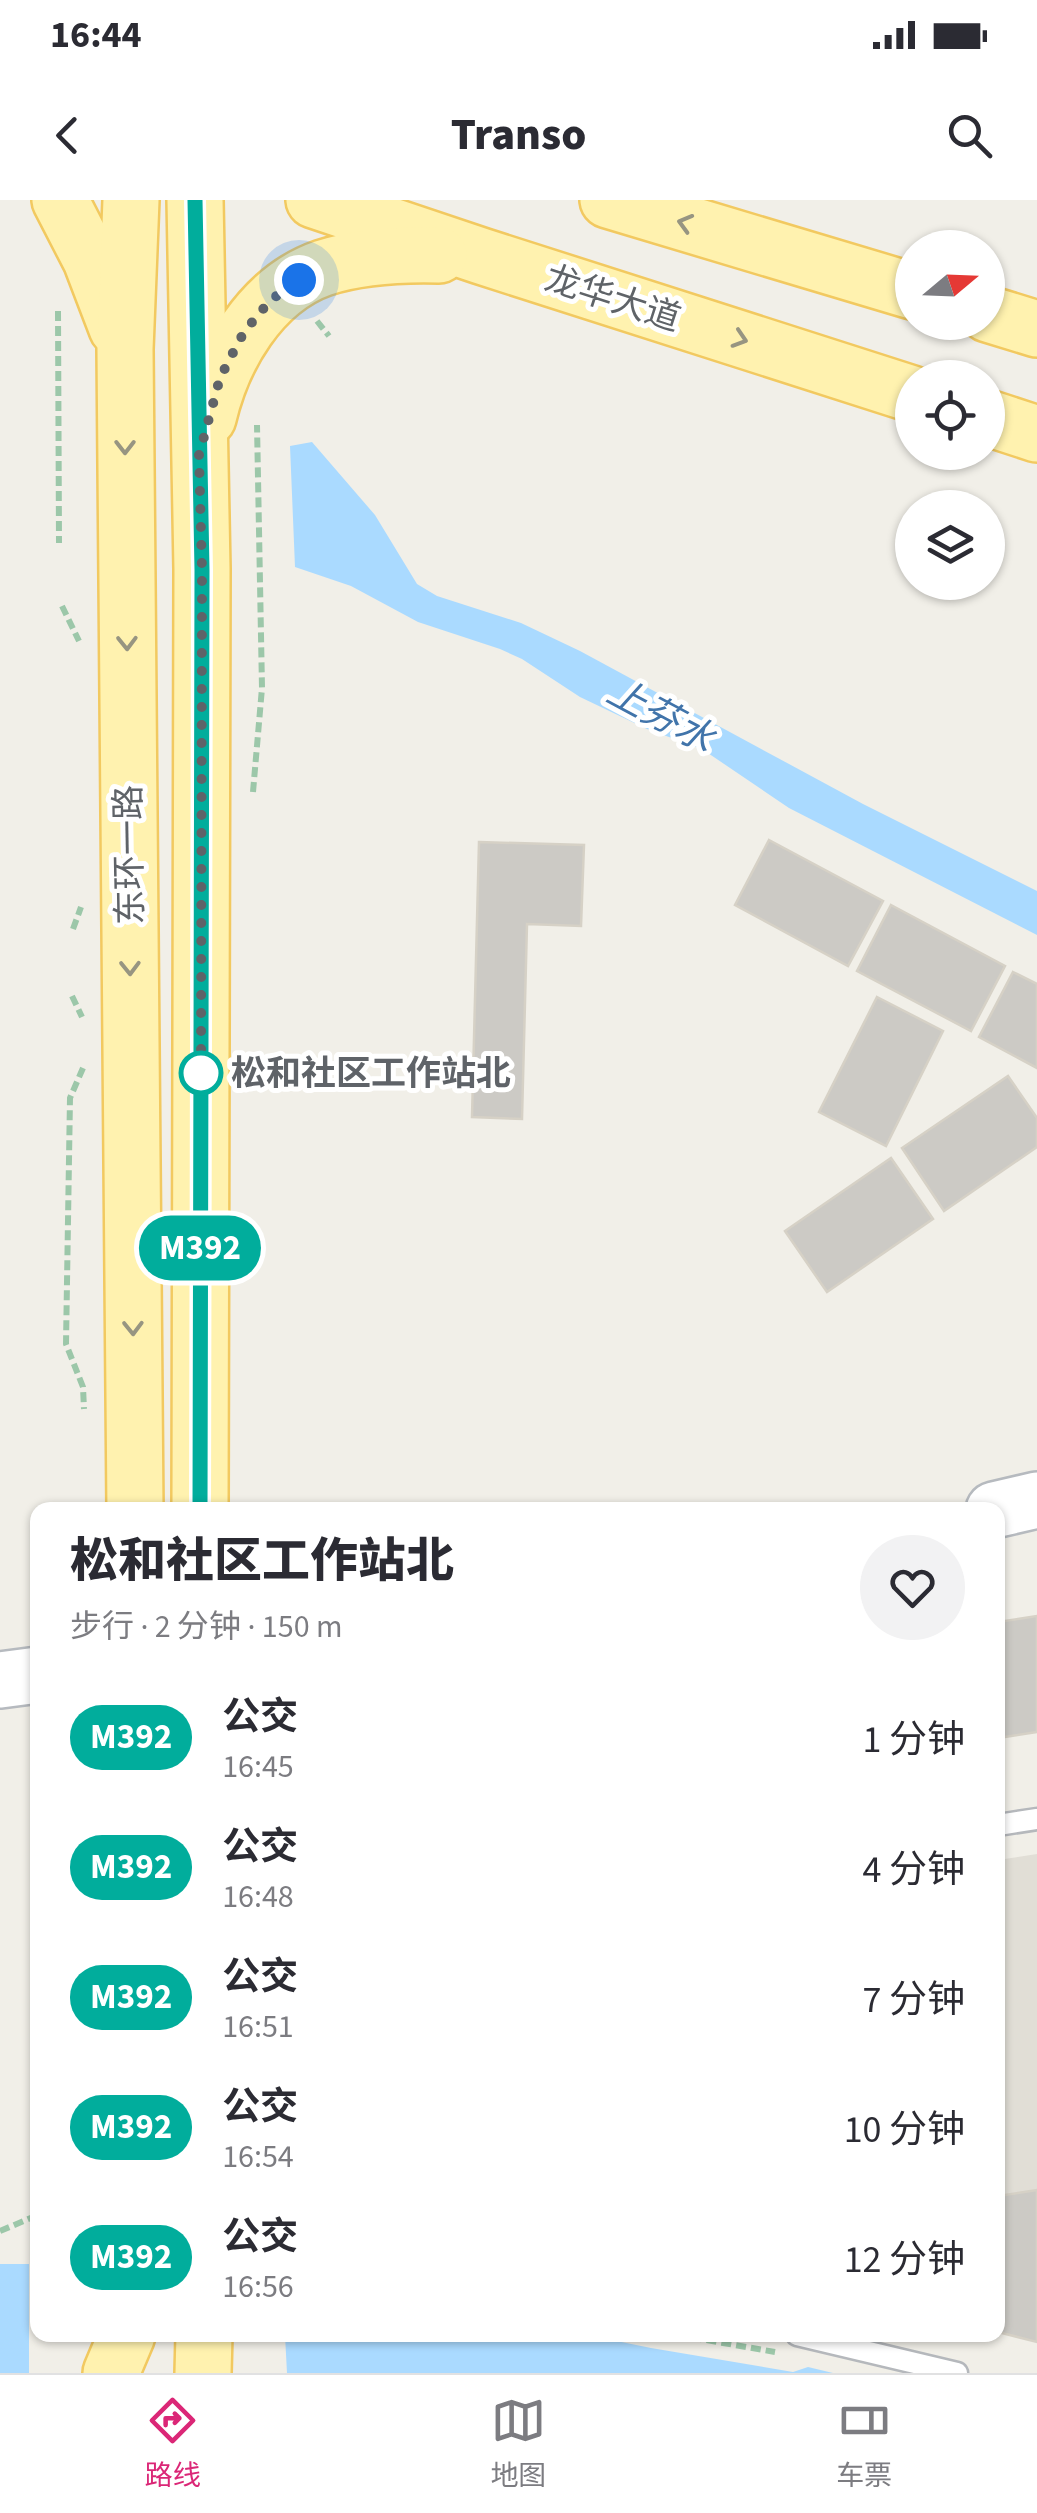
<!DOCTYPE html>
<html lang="zh">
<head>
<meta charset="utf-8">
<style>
  body { margin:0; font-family:"Source Sans 3","Noto Sans SC",sans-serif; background:#f2f2f3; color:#2b2b33; height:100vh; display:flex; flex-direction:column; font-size:38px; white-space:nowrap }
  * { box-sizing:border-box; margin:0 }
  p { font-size:32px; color:#7c7c81 }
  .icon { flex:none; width:55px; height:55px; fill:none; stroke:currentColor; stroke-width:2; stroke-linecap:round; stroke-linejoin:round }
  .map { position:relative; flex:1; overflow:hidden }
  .drawer { position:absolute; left:30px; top:1302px; width:975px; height:840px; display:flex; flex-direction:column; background:#fff; border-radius:20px; box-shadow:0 2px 8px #0004 }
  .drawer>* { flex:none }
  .badge { padding:0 20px; border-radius:32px; font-size:35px; line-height:65px }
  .needle { width:65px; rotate:71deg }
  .fabs { position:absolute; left:895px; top:30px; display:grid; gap:20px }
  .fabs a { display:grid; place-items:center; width:110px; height:110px; border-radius:50%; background:#fff; box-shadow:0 2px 8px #0004; font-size:50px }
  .you { position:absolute; width:50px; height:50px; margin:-25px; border:8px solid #fff; border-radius:50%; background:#1a73e8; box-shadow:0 0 0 15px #1a73e833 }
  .map>.badge { position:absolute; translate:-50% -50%; box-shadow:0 0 0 5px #fff }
  .round { display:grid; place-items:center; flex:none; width:105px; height:105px; border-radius:52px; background:#f2f2f3 }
  .overview { display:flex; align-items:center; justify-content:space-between; height:170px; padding:0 40px }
  h1 { font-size:48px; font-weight:800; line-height:75px }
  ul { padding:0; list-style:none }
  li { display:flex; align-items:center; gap:30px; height:130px; padding:0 40px }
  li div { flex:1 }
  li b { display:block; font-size:38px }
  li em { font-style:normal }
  li .badge { min-width:110px; font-weight:700; text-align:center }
  .status { display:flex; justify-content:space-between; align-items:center; height:70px; padding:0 50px; background:#fff; direction:ltr }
  .status svg { height:28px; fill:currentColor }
  header { display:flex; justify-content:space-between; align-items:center; height:130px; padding:0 40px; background:#fff; font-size:45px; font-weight:800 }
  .tabs { display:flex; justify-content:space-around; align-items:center; height:140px; border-top:2px solid #e1e1e2; background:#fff; font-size:28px; color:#7c7c81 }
  .tabs a { display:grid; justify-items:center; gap:5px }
  .tabs .selected { color:#db2777 }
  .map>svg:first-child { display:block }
  .education { fill:#e1ded6 }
  .water { fill:#aadaff }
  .pier { fill:#f1efe8 }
  .building { fill:#cccac5; stroke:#d6d1c6; stroke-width:2.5 }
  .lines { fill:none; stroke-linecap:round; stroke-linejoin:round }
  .lane-casing { stroke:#b5b8bc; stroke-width:25 }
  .secondary-casing { stroke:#b6babf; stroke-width:60 }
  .primary-casing { stroke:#f2c960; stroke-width:60 }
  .path { stroke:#9cc7a9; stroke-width:6; stroke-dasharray:10 5; stroke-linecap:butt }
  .lane { stroke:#fff; stroke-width:20 }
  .secondary { stroke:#fff; stroke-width:55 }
  .primary { stroke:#fff2af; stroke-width:55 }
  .oneway { stroke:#979581 }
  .line-casing { stroke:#fff; stroke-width:22 }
  .line { stroke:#01ad9c; stroke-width:15 }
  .walk { stroke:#5f6368; stroke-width:10; stroke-dasharray:0 18 }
  .stop-dot { fill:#fff; stroke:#01ad9c; stroke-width:5 }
  .labels { text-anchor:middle; stroke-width:10; stroke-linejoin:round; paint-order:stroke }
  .street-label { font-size:35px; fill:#5f6368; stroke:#fff }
  .stop-label { font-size:35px; font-weight:bold; fill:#5f6368; stroke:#fff; text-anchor:start }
  .water-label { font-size:38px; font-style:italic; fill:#4174aa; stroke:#fff }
</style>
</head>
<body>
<div class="status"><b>16:44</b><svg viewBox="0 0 49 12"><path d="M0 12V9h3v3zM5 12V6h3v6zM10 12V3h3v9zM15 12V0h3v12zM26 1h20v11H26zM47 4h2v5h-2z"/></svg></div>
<header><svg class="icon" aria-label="back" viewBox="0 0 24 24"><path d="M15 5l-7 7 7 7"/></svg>Transo<svg class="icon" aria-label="search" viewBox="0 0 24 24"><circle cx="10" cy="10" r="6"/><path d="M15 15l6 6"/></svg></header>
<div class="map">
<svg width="1037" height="2173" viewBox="0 0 1037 2173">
  <rect width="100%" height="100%" fill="#f1efe8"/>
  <path class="education" d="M1037,1654v488l-39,-10v-472z"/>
  <g class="water">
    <path d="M312,242l63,73 42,69 20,12 84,27 59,28 283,153 174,87v44l-248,-127 -87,-59 -55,-20 -67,-32 -58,-38 -22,-10 -82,-27 -67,-36 -56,-19 -5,-121z"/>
    <path d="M0,2064h37l1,71h549l64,13 142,24 15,-5 25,6h-833z"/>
  </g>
  <path class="pier" d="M29,2059h9v76h247l2,38h-258z"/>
  <g class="building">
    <path d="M769,640l114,61 -35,65 -113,-61z"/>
    <path d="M479,642l105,3 -3,81 -54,-2 -5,195 -50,-2z"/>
    <path d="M891,705l114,61 -34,65 -114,-60z"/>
    <path d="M1013,772l24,12v84l-58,-31z"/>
    <path d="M877,797l66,34 -57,115 -67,-34z"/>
    <path d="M1008,876l29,42v29l-93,64 -42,-63z"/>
    <path d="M891,958l42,61 -106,73 -42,-61z"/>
    <path d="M1037,1416v116l-39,6v-116z"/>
    <path d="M1037,1990v152l-39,-10v-136z"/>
  </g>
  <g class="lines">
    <defs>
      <g id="lane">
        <path d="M998,1625l39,-6"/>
        <path d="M797,2135l160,38"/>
      </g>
      <g id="secondary">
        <path d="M994,1310l43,-10"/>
        <path d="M0,1480l38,-5"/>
      </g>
      <g id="primary">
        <path d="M60,0l31,60 26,68"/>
        <path d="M131,0l-6,149 10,1161"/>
        <path d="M195,0l7,369 -2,941"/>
        <path d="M314,0l167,56 431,138"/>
        <path d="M608,0l304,91"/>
        <path d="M988,114l49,15"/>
        <path d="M208,218c14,-60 52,-128 115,-150 37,-12 77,-14 116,-13"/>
        <path d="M988,218l49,16"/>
        <path d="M111,2173l16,-38"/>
        <path d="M203,2173l1,-38"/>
      </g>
    </defs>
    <use href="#lane" class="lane-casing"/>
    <use href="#secondary" class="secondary-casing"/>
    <use href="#primary" class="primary-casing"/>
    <g class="path">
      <path d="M58,111l1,232"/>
      <path d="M317,121l12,15"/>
      <path d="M62,406l17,35"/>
      <path d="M253,592l9,-104 -5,-263"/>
      <path d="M73,729l8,-22"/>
      <path d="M72,796l10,21"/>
      <path d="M83,868l-13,30 -4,246 17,43 1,22"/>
      <path d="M0,2031l38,-16"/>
      <path d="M677,2135l98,17"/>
    </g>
    <use href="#lane" class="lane"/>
    <use href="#secondary" class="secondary"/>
    <use href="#primary" class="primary"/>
  </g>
  <defs><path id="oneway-chevron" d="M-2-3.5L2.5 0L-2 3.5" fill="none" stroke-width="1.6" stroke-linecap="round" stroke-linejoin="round" transform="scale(2.5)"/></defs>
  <g class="oneway">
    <use href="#oneway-chevron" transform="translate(685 23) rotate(-164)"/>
    <use href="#oneway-chevron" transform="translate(740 139) rotate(18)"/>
    <use href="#oneway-chevron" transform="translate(125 247) rotate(90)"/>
    <use href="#oneway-chevron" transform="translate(127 443) rotate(89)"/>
    <use href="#oneway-chevron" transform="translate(130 768) rotate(89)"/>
    <use href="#oneway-chevron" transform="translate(133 1128) rotate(89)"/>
  </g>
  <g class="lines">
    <defs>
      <path id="line" d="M195,0l7,370 -2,940"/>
    </defs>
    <use href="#line" class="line-casing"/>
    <use href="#line" class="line"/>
    <path class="walk" d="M201,873v6l1,-509 -3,-115 21,-77 20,-39 18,-25 17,-17 24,-17"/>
  </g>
  <circle class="stop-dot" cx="201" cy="873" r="20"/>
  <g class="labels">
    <g class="street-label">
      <text transform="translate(613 98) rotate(18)" y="12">龙华大道</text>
      <text transform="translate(129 655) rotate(-91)" y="12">东环一路</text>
    </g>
    <g class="stop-label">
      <text x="231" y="885">松和社区工作站北</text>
    </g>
    <g class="water-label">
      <text transform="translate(661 515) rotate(28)" y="13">上芬水</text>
    </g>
  </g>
</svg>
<div class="fabs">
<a><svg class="needle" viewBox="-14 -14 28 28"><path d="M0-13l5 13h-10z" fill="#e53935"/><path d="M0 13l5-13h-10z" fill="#7c7c81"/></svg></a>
<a><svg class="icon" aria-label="locate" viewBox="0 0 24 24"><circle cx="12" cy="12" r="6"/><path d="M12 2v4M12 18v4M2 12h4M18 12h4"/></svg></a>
<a><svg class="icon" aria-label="layers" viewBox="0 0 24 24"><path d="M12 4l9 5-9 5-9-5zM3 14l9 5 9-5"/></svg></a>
</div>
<div class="you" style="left:299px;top:80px"></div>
<b class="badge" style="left:200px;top:1048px;background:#01ad9c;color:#fff">M392</b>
<section class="drawer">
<div class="overview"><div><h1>松和社区工作站北</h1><p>步行 · 2 分钟 · 150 m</p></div><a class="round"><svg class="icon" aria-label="heart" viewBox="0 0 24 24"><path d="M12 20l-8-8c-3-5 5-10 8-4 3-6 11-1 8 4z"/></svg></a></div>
<ul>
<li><span class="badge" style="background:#01ad9c;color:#fff">M392</span><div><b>公交</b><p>16:45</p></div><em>1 分钟</em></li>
<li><span class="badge" style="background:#01ad9c;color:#fff">M392</span><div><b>公交</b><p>16:48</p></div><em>4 分钟</em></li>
<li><span class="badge" style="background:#01ad9c;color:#fff">M392</span><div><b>公交</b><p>16:51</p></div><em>7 分钟</em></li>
<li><span class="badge" style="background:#01ad9c;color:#fff">M392</span><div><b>公交</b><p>16:54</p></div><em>10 分钟</em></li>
<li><span class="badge" style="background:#01ad9c;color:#fff">M392</span><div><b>公交</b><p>16:56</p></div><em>12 分钟</em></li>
</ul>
</section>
</div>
<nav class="tabs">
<a class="selected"><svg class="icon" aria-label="directions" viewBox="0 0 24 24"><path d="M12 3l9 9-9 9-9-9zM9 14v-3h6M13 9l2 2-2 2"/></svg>路线</a>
<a><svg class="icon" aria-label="map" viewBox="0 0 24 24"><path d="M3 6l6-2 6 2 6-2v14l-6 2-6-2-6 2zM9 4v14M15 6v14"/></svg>地图</a>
<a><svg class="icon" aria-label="tickets" viewBox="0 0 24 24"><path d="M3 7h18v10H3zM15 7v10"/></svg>车票</a>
</nav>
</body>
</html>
